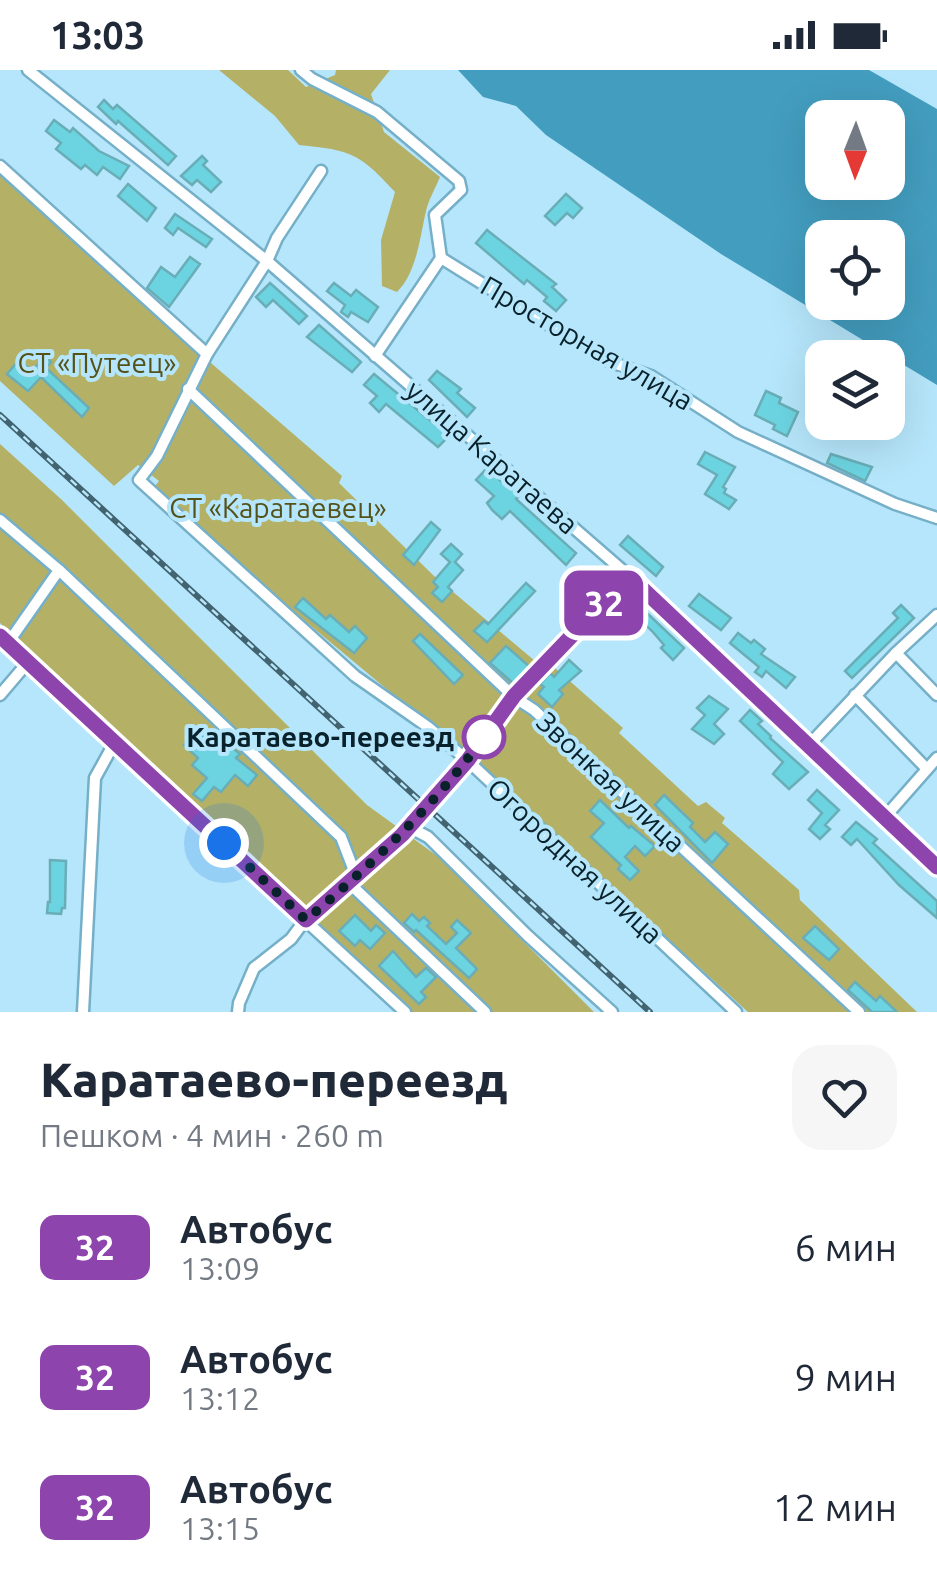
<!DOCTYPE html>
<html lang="ru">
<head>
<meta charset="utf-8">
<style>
  body { margin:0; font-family:Ubuntu,sans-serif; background:#f6f6f7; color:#1f2937; height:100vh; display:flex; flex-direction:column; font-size:38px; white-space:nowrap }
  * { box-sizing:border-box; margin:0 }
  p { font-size:32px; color:#747a83 }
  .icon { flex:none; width:55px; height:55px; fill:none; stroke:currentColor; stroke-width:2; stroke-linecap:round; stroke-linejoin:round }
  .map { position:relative; height:942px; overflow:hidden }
  .details { display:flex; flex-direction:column; background:#fff; flex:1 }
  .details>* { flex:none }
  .badge { padding:0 20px; border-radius:15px; font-size:35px; line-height:65px }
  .needle { width:65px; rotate:181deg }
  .fabs { position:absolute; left:805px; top:30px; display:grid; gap:20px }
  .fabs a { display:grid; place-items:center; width:100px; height:100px; border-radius:20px; background:#fff; box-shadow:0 10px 40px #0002; font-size:50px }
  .you { position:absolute; width:50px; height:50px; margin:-25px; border:8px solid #fff; border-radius:50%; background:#1a73e8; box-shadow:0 0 0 15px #1a73e833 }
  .map>.badge { position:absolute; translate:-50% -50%; box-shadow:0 0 0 5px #fff }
  .round { display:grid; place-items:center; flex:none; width:105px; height:105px; border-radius:30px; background:#f6f6f7 }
  .head { display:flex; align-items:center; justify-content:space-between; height:170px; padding:0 40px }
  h1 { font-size:48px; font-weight:800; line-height:75px }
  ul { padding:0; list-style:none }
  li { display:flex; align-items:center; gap:30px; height:130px; padding:0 40px }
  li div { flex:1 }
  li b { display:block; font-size:38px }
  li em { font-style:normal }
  li .badge { min-width:110px; font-weight:700; text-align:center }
  .status { display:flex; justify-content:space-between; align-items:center; height:70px; padding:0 50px; background:#fff; direction:ltr }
  .status svg { height:28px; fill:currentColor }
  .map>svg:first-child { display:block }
  .green { fill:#b4b166 }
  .water { fill:#439dbf; fill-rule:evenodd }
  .building { fill:#6cd4e1; stroke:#69aeb7; stroke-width:2.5 }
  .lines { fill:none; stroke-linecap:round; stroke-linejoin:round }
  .street-casing { stroke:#75b0c8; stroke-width:15 }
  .secondary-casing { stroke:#75b0c8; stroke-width:20 }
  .street { stroke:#fff; stroke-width:10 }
  .secondary { stroke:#fff; stroke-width:15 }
  .rail-casing { stroke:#426370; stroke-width:6 }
  .rail { stroke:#b6e6fb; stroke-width:2.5; stroke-dasharray:8; stroke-linecap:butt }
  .line-casing { stroke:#fff; stroke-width:22 }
  .line { stroke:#8e44ad; stroke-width:15 }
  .walk { stroke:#08212a; stroke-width:10; stroke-dasharray:0 18 }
  .stop-dot { fill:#fff; stroke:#8e44ad; stroke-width:5 }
  .labels { text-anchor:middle; stroke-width:8; stroke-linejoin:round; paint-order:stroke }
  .street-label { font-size:28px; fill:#08212a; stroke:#b6e6fb }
  .park-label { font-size:28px; fill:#545218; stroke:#b6e6fb }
  .stop-label { font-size:28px; font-weight:bold; fill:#08212a; stroke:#b6e6fb; text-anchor:end }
</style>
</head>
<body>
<div class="status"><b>13:03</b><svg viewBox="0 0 49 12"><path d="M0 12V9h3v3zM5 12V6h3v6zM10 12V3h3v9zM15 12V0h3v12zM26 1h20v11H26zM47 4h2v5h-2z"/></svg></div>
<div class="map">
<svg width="937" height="942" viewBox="0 0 937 942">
  <rect width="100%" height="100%" fill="#b6e6fb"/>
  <g class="green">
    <path d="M219,0h69l18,17 29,-12 1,-5h54l-19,24 13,38 56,45c-4,10 -10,20 -13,30 -7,27 -9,64 -30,85l-15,-6 -1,-46 14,-48c-35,-38 -43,-42 -96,-47l-24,-29z"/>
    <path d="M0,98l204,175v14l138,119 -3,7 94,92 108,91 6,-5 76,67 -4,5 79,73 8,-4 19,16 -3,5 77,67 1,10 117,112h-169l-274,-250 -187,-156 -132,-120 4,-5 -21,-16 -24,21 -114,-105z"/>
    <path d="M0,374l62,56 305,305 73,53 154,154h-182l-114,-100 -298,-289z"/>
  </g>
  <path class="water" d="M458,0h411l68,39v276l-216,-131 -175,-119 -30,-29 -33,-9zM822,48h66v64h-66zM822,168h66v64h-66z"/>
  <g class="building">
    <path d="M104,30l9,9 4,-4 59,51 -8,9 -50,-44 -2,3 -18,-17z"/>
    <path d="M54,50l16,12 3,-4 26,23 30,15 -9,13 -17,-12 -6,8 -12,-10 -4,4 -25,-20 5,-6 -15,-12z"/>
    <path d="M202,86l5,5 -4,4 18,17 -10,10 -14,-12 -5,5 -11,-9z"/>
    <path d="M128,114l28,24 -9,13 -29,-25z"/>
    <path d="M566,124l16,14 -9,10 -6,-5 -12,12 -10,-9z"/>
    <path d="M175,144l37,25 -6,8 -28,-19 -5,7 -8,-7z"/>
    <path d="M487,160l69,54 -4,3 14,13 -10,11 -12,-10 3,-4 -20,-17 -3,4 -48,-41z"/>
    <path d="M190,187l10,7 -31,43 -22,-19 14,-21 14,10z"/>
    <path d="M270,213l37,33 -8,8 -26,-24 -7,7 -10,-10z"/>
    <path d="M334,213l17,13 5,-6 22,17 -10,15 -17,-10 -3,5 -7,-5 4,-7 -18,-14z"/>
    <path d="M319,255l42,37 -9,10 -45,-35z"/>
    <path d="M45,286l6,6 -5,6 43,40 -7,9 -41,-40 -13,14 -21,-17 12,-14 13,11z"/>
    <path d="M437,301l24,18 -4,4 18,15 -8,9 -38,-37z"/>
    <path d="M374,304l75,62 -11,11 -52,-43 -7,8 -9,-9 7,-7 -13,-11z"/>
    <path d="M766,321l15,7 -2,5 19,9 -11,24 -14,-7 2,-4 -20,-10z"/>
    <path d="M705,382l30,15 -12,20 3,2 -2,4 12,7 -7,9 -24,-15 12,-19 -19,-11z"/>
    <path d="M831,384l41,13 -7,14 -38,-18z"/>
    <path d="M487,398l20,19 2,-4 12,11 -5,5 60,54 -10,12 -56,-54 -8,8 -10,-9 -5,-7 7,-7 -18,-16z"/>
    <path d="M431,452l9,8 -26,35 -11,-10z"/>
    <path d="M628,466l35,31 -7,9 -36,-31z"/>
    <path d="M451,474l11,10 -7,8 8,8 -15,17 4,4 -10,11 -10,-9 6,-6 -5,-5 17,-20 -9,-8z"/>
    <path d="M526,513l9,8 -48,51 -13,-11 10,-10 4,3z"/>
    <path d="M699,524l32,24 -10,12 -32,-24z"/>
    <path d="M630,527l54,51 -11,12 -12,-12 3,-3 -12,-14 -18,-17 -7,7 -10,-10z"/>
    <path d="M303,528l23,21 4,-4 19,17 6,-6 12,12 -13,15 -59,-46z"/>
    <path d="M901,535l13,13 -62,60 -7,-7 53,-53 -5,-5z"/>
    <path d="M738,563l13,10 3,-3 11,9 -4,5 34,23 -9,11 -20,-17 -4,6 -7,-5 4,-5 -29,-24z"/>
    <path d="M420,564l43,41 -9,9 -41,-43z"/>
    <path d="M506,576l24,21 -16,17 -24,-21z"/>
    <path d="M569,590l12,11 -22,19 4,4 -11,13 -14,-13 6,-7 -4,-3 10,-11 4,4z"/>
    <path d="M709,626l19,13 -14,15 10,10 -10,10 -22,-15 13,-14 -8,-7z"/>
    <path d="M750,640l12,11 -4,3 13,12 -1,2 38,34 -19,17 -16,-15 10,-12 -43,-41z"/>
    <path d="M197,661l14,12 6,-8 23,19 -4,4 21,17 -9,11 -13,-11 -14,17 -7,-5 -12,14 -9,-7 14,-16 -15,-13 6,-7 -14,-13z"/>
    <path d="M817,720l22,20 -14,15 5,4 -10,10 -11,-10 13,-16 -14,-13z"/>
    <path d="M664,725l29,28 -3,4 15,15 10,-10 13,12 -16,19 -57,-58z"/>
    <path d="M600,730l29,28 2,-2 24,20 -10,10 -10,-10 -10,11 14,14 -9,9 -12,-11 3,-4 -30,-28 13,-14 -14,-12z"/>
    <path d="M856,752l21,17 -4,4 64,58v17l-38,-33 -42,-46 -6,6 -9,-8z"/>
    <path d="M50,790l16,1 -1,47h-3l-1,6 -14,-1 1,-11h2z"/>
    <path d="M412,844l7,7 5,-4 6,6 -3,3 19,18 11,-11 -6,-6 6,-7 14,13 -15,15 21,21 -8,9 -53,-48 -2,2 -10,-9z"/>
    <path d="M355,845l16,16 5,-6 9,8 -15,16 -10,-9 -5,6 -16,-15z"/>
    <path d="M815,856l24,23 -10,11 -26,-22z"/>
    <path d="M393,881l23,26 10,-9 10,9 -15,15 5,5 -7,7 -40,-38z"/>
    <path d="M855,912l21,19 4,-5 17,16h-25l-24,-22z"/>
  </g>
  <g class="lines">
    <defs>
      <g id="street">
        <path d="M28,0l239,191 362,315 308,291"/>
        <path d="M301,0l11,9 65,33 82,69 2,9 -26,25 6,43 164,102 46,16 87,56 157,72 42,14"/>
        <path d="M0,96l207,188"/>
        <path d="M321,101l-44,67 -10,23 -60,93 -50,102 -18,24 216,196 73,51 39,33 269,252"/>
        <path d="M375,286l66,-98"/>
        <path d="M188,319l326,308 20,13 325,302"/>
        <path d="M0,450l59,50 282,267 15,39"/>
        <path d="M8,573l51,-73"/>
        <path d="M896,583l41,42"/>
        <path d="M0,625l29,-34"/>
        <path d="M855,625l72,74"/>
        <path d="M808,676l88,-93 41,-38"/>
        <path d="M885,747l52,-59"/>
        <path d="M409,757l19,10 100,99 84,76"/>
        <path d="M349,813l136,129"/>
        <path d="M305,850l100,92"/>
        <path d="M83,942l12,-234 21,-38"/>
        <path d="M238,942l1,-9 15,-35 37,-29 14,-19 97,-85 65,-75 47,-63 115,-121"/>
      </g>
      <path id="secondary" d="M0,566l305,284"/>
    </defs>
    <use href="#street" class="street-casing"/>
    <use href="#secondary" class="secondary-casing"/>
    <use href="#street" class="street"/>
    <use href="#secondary" class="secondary"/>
    <defs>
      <path id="rail" d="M0,345l650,597"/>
    </defs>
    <use href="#rail" class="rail-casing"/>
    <use href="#rail" class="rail"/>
  </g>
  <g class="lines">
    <defs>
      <path id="line" d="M0,566l306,284 96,-85 66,-75 46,-64 115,-120 308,291"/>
    </defs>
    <use href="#line" class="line-casing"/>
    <use href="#line" class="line"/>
    <path class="walk" d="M224,773l82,77c67,-57 131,-116 182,-189l-4,6"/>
  </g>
  <circle class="stop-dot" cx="484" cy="667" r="20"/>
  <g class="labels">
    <g class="street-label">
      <text transform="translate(587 273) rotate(30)" y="10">Просторная улица</text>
      <text transform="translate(492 387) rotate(41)" y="10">улица Каратаева</text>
      <text transform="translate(611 712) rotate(43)" y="10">Звонкая улица</text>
      <text transform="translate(575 791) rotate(43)" y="10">Огородная улица</text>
    </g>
    <g class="park-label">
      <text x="97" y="303">СТ «Путеец»</text>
      <text x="278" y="448">СТ «Каратаевец»</text>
    </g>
    <g class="stop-label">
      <text x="454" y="677">Каратаево-переезд</text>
    </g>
  </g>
</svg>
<div class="fabs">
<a><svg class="needle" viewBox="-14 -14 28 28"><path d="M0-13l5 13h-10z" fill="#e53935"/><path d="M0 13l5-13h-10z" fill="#747a83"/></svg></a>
<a><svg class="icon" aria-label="locate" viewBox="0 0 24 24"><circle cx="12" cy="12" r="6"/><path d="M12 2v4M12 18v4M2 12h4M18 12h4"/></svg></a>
<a><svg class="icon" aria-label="layers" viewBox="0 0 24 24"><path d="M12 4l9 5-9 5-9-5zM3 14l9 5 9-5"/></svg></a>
</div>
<div class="you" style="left:224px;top:773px"></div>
<b class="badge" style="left:604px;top:533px;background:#8e44ad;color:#fff">32</b>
</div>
<section class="details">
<div class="head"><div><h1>Каратаево-переезд</h1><p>Пешком · 4 мин · 260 m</p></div><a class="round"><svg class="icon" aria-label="heart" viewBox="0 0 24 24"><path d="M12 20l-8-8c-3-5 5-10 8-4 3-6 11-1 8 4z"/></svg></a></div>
<ul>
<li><span class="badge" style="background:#8e44ad;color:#fff">32</span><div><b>Автобус</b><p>13:09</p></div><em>6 мин</em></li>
<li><span class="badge" style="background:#8e44ad;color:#fff">32</span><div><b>Автобус</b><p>13:12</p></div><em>9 мин</em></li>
<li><span class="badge" style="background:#8e44ad;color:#fff">32</span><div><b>Автобус</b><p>13:15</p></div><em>12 мин</em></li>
</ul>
</section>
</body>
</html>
